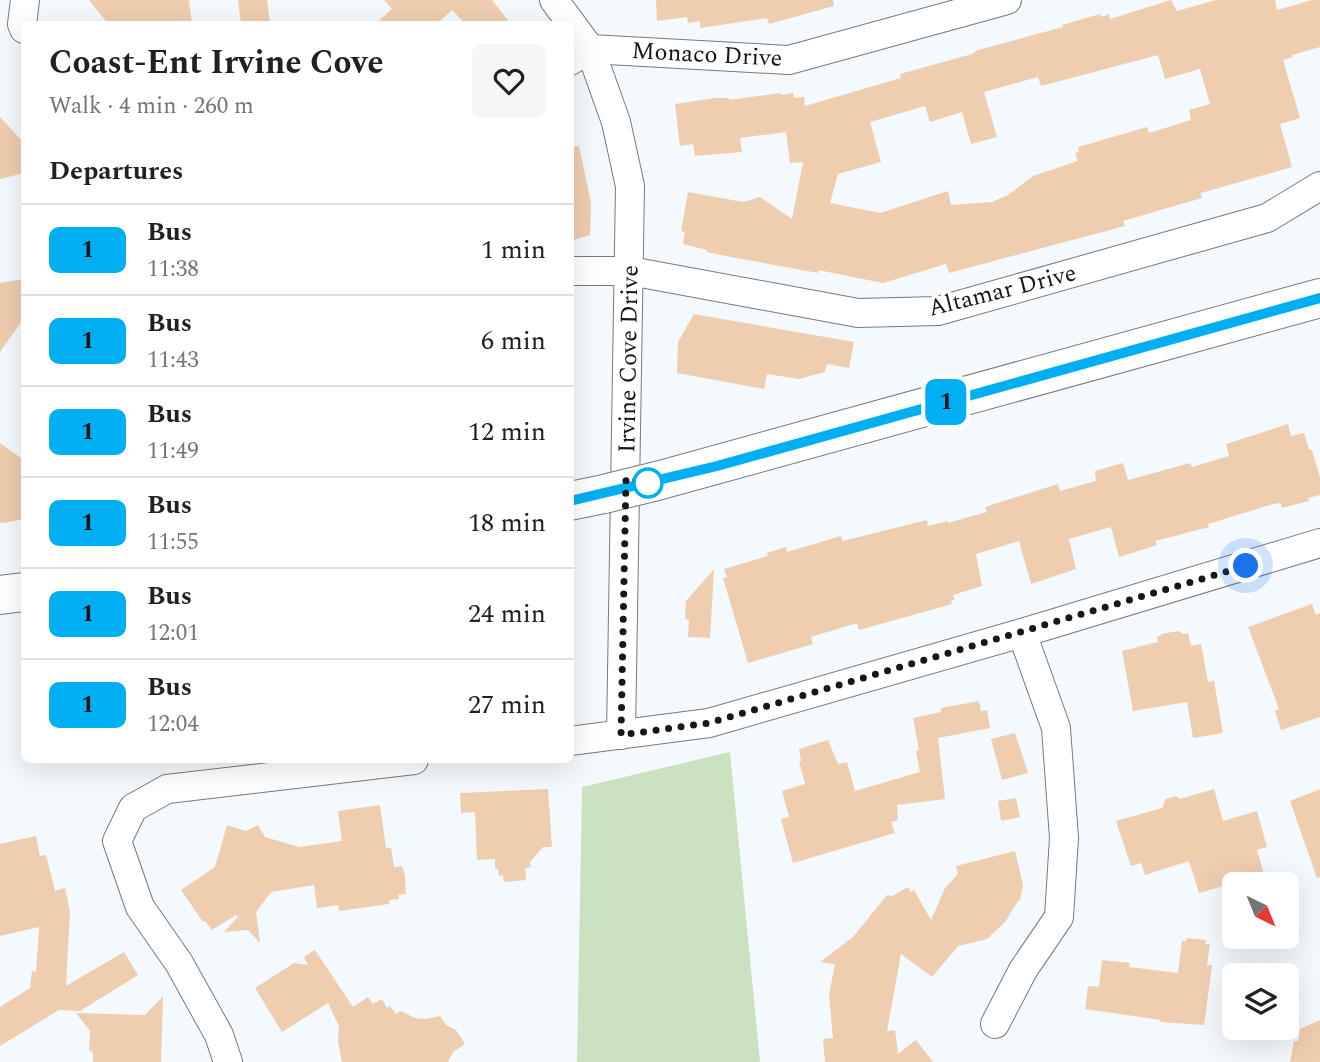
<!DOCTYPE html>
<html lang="en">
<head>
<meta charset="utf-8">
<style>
  body { margin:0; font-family:Spectral,serif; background:#f6f6f6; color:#202124; height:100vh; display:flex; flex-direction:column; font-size:26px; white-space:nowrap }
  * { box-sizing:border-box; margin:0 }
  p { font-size:23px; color:#757577 }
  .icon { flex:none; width:38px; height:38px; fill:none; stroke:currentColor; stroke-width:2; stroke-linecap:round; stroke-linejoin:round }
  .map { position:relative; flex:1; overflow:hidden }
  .side { position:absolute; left:21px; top:21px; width:553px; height:742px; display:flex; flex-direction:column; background:#fff; border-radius:10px; box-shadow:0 7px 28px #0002 }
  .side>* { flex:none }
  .badge { padding:0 14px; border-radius:10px; font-size:24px; line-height:46px }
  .needle { width:46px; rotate:137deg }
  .fabs { position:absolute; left:1222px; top:872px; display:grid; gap:14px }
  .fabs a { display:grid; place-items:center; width:77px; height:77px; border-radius:10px; background:#fff; box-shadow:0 7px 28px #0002; font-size:35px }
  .you { position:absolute; width:35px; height:35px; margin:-18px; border:5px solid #fff; border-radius:50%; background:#1a73e8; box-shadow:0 0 0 10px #1a73e833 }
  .map>.badge { position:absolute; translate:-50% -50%; box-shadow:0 0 0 4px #fff }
  h2 { padding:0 28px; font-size:26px; line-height:63px }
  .round { display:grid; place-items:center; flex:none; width:74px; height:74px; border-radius:10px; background:#f6f6f6 }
  .summary { display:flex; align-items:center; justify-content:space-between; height:119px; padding:0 28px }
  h1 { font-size:33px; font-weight:700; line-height:52px }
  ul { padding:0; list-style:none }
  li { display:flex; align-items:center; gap:21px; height:91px; padding:0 28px; border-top:2px solid #e0e0e0 }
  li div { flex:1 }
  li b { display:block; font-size:26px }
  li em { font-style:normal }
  li .badge { min-width:77px; font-weight:700; text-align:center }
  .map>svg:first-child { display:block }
  .green { fill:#cae2c0 }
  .building { fill:#efcdaf; fill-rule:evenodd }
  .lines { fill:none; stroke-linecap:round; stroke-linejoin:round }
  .street-casing { stroke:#767a7e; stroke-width:30 }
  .highway-casing { stroke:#767a7e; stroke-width:40 }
  .street { stroke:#fff; stroke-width:28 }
  .highway { stroke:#fff; stroke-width:38 }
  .highway-bridge-casing { stroke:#767a7e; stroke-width:40; stroke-linecap:butt }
  .highway-bridge { stroke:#fff; stroke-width:38 }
  .line-casing { stroke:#fff; stroke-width:16 }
  .line { stroke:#00aff2; stroke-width:10 }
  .walk { stroke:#151718; stroke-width:7; stroke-dasharray:0 12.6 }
  .stop-dot { fill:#fff; stroke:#00aff2; stroke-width:3.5 }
  .labels { text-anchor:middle; stroke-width:7; stroke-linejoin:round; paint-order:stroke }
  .street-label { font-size:24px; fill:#151718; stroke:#fff }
</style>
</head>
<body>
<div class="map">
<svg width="1320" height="1062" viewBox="0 0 1320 1062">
  <rect width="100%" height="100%" fill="#f4f9fe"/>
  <path class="green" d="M730,752l30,310h-183l5,-275z"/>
  <g class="building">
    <path d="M89,0h100l3,24h-84z"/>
    <path d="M238,0h29l3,24h-29z"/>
    <path d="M384,0h108l19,24h-45l-14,-14 -15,14h-62l17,-15z"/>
    <path d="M656,0h177l1,6 -65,18 -2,-6 -67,10v-7l-12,2 -1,-6 -30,4z"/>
    <path d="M1171,0l6,11 39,-11h59l2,10 35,-10h8v47l-28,8 1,2 -10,3 17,58 -20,6 12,43 -91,26 1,5 -79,23 2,5 -176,47 -3,-9 -63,19 -65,-13v3l-82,-15 -29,-6v-2l-24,-6 2,-12 -4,-1 7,-39 55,10 17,-5 32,22 11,-57 -13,1 -4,-31 -46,6 2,14 -47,4 -2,-12 -13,2 -5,-42 40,-6h14v2l52,-7v2l12,-2 1,5 10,-1 1,9 96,-28 -1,-4 72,-20 6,-4 85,-23 -1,-2 38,-11 1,3 8,-3 1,5zM1158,55l7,24 35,-10 10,35 -21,6 2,10 -42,13 -2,-6 -69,20 1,5 -4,1 3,8 -45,15 -25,19 -16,7 -41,3 -3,-14 -68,22 -50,-10 8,-29 43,-12 -11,-40 55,-16 5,16 32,-10 9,32 26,-7 -13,-45 54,-15 3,9z"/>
    <path d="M0,117l24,26v30l-24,6z"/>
    <path d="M579,146l12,57 -1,32 -20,6v-94z"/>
    <path d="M24,279v39l-24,34v-69z"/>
    <path d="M694,314l160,28 -5,26 -22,-4 -2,8 -26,7 -32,-5 -3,15 -87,-16 1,-31z"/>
    <path d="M1288,424l3,12 13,-3 5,17h3l8,27v18l-12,3 1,3 -27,7 -1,-5 -8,1 -65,20 1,3 -54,14 2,4 -38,12 -8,-30 -42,12 7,30 -45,15 -12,-43 -43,13 6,32 -29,9 2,5 -4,1 1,3 -93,26 -2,-7 -46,14 2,7 -65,19 -25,-85 4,-1 -3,-8 44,-13 -1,-3 19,-6 1,5 54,-16 2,5 84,-21 1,6 20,-5v2l39,-11 -2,-5 73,-23 2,7 36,-10 -1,-10 28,-8 5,17 62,-17 2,4 37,-11 -3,-12z"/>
    <path d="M0,443l24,17v59l-20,4h-4z"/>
    <path d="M714,569l-4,69 -22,-1 1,-17 -4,-1 1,-18z"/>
    <path d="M1312,604l4,11 4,-2v104l-39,13 -6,-19 4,-2 -31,-82z"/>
    <path d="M1178,631l5,3 5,-1 3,13 10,-2 7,38 6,-1 9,52 -30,5 -6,-36 -54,9 -11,-60 36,-9 -1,-6h4v-2z"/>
    <path d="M979,701l2,10 6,-1 3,18 -52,10 7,61 -48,6 1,15 -7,2 4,11 -102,30 -12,-44 8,-2 -7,-26 23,-7 -6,-22 2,-1 -2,-12 29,-9 10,24 9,-2 8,29 65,-19 -4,-21 3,-1 -6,-32 28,-6v-4z"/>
    <path d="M1015,733l13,40 -26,7 -11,-41z"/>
    <path d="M548,789l4,58h-9l-13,15 1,5 -6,1 1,12 -22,2 -1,-7 -4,1 -1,-7h-3v-10l-18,1 -2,-48 -14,1 -1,-20z"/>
    <path d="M1214,789l9,32 34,-10 10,36 -10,3 7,24 -65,19 -10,-32 -44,14 -4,-12 -10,3 -15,-45 46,-13 4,-9 10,-3 4,3z"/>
    <path d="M1320,789v88l-3,1 -27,-77z"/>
    <path d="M1016,798l4,19 -19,4 -3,-20z"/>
    <path d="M380,805l6,43h5l3,19 8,-1 3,9 1,19 -8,1 1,4 -10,1v4l-50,7 -1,-6 -21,3 -3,-23 -43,7 -15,20 4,31 -12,-13 -24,2 14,-15 -2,-2 -24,15 -7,-9 -2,1 -22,-32 34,-23 12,-42 19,6 12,-6 7,12 34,10 43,-6 -4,-30z"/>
    <path d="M36,836l4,20 6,-1 9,36 10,-3 5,24 -4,74 58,-34 14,23 -58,36 -21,-1 -59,36v-39l30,-19 2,-17 4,1 3,-45 -39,9v-92z"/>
    <path d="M1015,851l8,34 -3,15 -2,1 -13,21 -18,17 -29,7 -26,31 -31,-23 -14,77 8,-1 3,24 18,-14 17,22h-108l-2,-23 10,-1 -4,-43 6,-31 -15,-2 33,-25 34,-42 5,1 16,-9 3,5 3,-2 17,30 14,-32 13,-14 -2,-8z"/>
    <path d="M1187,938l19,2 -1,4h5l-3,21h5l-8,60 -44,-3 1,-2 -76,-11 3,-23 11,1 3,-27 28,3 -1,4 49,6 4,-32h4z"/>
    <path d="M315,950l38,57 15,-10 5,7 9,-5 5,9 3,-2 6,8 5,-3 14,7 10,1 15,-3 6,9 10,5 9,14 -12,8 -5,10h-106l-4,-20 1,-16 -11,-23 -46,29 -27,-44 39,-25 14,2 -4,-8z"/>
    <path d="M163,996l-2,66h-68v-9l-4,-3 1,-19 -14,-18 69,2z"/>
    <path d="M1320,1020v42h-30l4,-21h4l2,-12z"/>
  </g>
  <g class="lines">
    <defs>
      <g id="street">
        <path d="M554,0l36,49 26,73 14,64 -9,549"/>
        <path d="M24,29l-2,-5 3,-24"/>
        <path d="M570,61l20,-12 199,11 218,-60"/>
        <path d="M570,271h60l228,42 80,-2 329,-93 53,-32"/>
        <path d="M570,741l139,-18 313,-90 298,-90"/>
        <path d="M995,1024l28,-54 36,-53 5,-79 -8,-110 -34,-95"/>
        <path d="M228,1062l-9,-27 -40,-72 -39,-56 -23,-66 16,-33 34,-19 247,-29"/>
      </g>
      <g id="highway">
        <path d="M657,481l663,-183"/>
        <path d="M570,501l34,-7"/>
        <path d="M0,595l24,-3"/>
      </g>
    </defs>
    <use href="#street" class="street-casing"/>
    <use href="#highway" class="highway-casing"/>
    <use href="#street" class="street"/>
    <use href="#highway" class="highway"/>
    <defs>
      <path id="highway-bridge" d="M604,494l53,-13"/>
    </defs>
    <use href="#highway-bridge" class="highway-bridge-casing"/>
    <use href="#highway-bridge" class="highway-bridge"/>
  </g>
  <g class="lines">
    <defs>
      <path id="line" d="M570,501l147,-35 603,-168"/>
    </defs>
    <use href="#line" class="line-casing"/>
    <use href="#line" class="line"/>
    <path class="walk" d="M648,483l-22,-5 -5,257 88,-12 537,-157"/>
  </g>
  <circle class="stop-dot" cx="648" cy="483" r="14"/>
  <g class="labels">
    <g class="street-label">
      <text transform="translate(707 54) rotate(3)" y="8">Monaco Drive</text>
      <text transform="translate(1002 290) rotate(-14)" y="8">Altamar Drive</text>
      <text transform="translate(628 359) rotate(-89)" y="8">Irvine Cove Drive</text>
    </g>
  </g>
</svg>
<div class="fabs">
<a><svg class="needle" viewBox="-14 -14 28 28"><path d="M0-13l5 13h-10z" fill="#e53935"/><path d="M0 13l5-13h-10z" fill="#757577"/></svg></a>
<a><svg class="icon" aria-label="layers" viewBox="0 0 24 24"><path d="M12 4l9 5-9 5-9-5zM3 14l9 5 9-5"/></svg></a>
</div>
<div class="you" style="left:1246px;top:566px"></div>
<b class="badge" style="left:946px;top:402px;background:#00aff2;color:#111">1</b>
<section class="side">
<div class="summary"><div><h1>Coast-Ent Irvine Cove</h1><p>Walk · 4 min · 260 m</p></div><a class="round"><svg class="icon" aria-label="heart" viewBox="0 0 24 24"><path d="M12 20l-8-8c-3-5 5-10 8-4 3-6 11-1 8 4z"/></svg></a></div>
<h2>Departures</h2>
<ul>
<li><span class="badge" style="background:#00aff2;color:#111">1</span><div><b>Bus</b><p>11:38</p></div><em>1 min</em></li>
<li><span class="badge" style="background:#00aff2;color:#111">1</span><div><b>Bus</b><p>11:43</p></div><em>6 min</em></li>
<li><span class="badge" style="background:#00aff2;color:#111">1</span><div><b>Bus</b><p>11:49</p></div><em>12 min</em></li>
<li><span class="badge" style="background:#00aff2;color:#111">1</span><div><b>Bus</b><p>11:55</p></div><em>18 min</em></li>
<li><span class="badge" style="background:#00aff2;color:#111">1</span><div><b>Bus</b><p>12:01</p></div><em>24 min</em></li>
<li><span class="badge" style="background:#00aff2;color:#111">1</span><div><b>Bus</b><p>12:04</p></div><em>27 min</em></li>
</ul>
</section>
</div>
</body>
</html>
